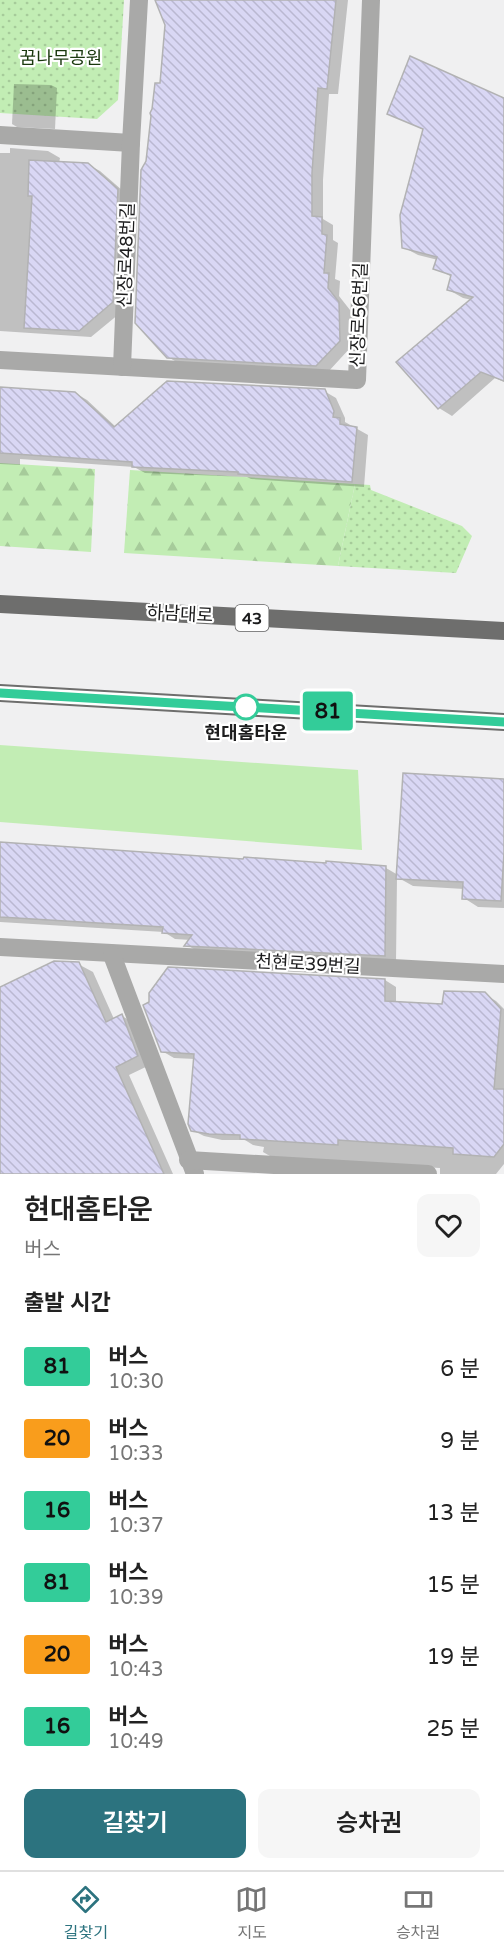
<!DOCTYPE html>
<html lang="ko">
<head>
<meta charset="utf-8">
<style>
  body { margin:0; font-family:"Varela Round","Noto Sans KR",sans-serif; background:#f6f6f6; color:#222; height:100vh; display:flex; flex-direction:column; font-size:22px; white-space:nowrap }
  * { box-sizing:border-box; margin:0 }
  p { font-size:20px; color:#767676 }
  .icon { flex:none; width:33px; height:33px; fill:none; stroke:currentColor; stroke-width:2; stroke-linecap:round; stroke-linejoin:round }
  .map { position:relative; height:1174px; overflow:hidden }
  .panel { display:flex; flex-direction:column; background:#fff; flex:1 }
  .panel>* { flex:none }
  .badge { padding:0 12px; border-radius:4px; font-size:21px; line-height:39px }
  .map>.badge { position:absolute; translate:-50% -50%; box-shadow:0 0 0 3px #fff }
  h2 { padding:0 24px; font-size:22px; line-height:54px }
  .round { display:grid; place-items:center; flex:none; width:63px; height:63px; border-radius:12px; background:#f6f6f6 }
  .headline { display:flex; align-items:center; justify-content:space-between; height:102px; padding:0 24px }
  h1 { font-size:28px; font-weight:600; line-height:45px }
  .cta { display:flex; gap:12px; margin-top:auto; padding:12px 24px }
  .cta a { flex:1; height:69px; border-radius:12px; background:#2c737f; color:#fff; font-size:24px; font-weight:600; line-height:69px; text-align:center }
  .cta a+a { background:#f6f6f6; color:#222 }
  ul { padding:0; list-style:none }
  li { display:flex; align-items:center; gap:18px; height:72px; padding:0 24px }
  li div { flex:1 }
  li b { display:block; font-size:22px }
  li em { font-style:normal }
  li .badge { min-width:66px; font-weight:700; text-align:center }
  .menu { display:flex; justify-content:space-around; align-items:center; height:84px; border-top:2px solid #e0e0e0; background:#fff; font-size:16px; color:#767676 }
  .menu a { display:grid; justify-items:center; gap:3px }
  .menu .selected { color:#2c737f }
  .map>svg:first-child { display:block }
  .grass { fill:#c2edb4 }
  .forest { fill:url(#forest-firs) }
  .park { fill:url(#park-dots) }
  .shadow { fill:#0003 }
  .building { fill:url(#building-back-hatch); stroke:#b2b2b3; stroke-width:1.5 }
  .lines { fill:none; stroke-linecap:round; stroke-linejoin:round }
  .minor { stroke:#a9a9a8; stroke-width:18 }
  .primary { stroke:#6e6e6d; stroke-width:18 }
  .line-casing { stroke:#fff; stroke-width:14 }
  .line { stroke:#3c9; stroke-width:9 }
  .stop-dot { fill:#fff; stroke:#3c9; stroke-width:3 }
  .labels { text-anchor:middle; stroke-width:4.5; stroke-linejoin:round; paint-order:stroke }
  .shield { fill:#fff; stroke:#606061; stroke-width:1.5 }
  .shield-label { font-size:16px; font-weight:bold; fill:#1c1c1d }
  .park-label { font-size:18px; fill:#19380d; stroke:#fff }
  .street-label { font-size:18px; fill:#1c1c1d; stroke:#fff }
  .stop-label { font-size:18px; font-weight:bold; fill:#1c1c1d; stroke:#fff }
</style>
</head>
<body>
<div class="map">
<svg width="504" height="1174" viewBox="0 0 504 1174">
  <defs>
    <pattern id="forest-firs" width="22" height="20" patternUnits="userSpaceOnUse" patternTransform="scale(1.5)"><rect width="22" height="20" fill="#c2edb4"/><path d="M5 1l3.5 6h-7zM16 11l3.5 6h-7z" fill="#a6cb9a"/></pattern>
    <pattern id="park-dots" width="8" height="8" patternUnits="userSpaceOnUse" patternTransform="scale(1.5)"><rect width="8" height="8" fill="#c2edb4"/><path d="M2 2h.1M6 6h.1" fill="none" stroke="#a6cb9a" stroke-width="1.8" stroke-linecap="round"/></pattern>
    <pattern id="building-back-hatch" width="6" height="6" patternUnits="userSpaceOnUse" patternTransform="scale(1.5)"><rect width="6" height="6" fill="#d9d7f4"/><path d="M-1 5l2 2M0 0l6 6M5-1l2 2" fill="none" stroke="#bab8d1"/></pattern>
  </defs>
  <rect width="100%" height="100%" fill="#f0f0f1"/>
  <path class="grass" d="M0,745l358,25 4,80 -362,-28z"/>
  <g class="forest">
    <path d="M0,463l95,6 -4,83 -91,-6z"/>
    <path d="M130,470l225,14 -17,82 -214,-13z"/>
  </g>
  <g class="park">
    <path d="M0,0h124l-6,100 -21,19 -97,-6z"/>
    <path d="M355,484l15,1 1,5 91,36 10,10 -16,37 -118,-7z"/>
  </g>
  <g class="shadow">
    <path d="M159,0h189l-10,94h-9l-6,86v39l10,6v15l5,3 -3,36 5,2 -1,15 11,14 1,37 -23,25 -148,-8 -12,-7 -20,-196 14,-76 5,-60z"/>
    <path d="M14,84l37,1 6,3 -2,41 -38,-2 -5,-3z"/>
    <path d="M504,99v283l-9,-4 -43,38 -13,-8 33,-108 -9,-2 -14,-8 3,-13 -17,-9 3,-8 -20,-5 -15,-8 21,-117 -35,-17z"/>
    <path d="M10,148l38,3 12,7 -1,5 28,1 13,7 30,26 -5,112 -34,28 -91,-6v-178h10z"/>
    <path d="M0,388l75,5 12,7 29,27 208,-36 12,7 9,20v4l23,13 -4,52 -113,-8 -4,-2 -102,-4 -11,-6 -114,-8v6l-20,-1z"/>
    <path d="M504,780v128l-26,-1 -14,-9v-9l-51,-3 -16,-9 -1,85 -199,-11 -10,-6 4,-5 -16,-1 -11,-7 -164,-10v-78l386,24 12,7z"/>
    <path d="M78,964l15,8 21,47 8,-3 14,8 16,40 -23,11 44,99h-173v-185z"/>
    <path d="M385,980l11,7v16l48,2 40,-11 12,7 8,8v155l-8,10h-56v-6l-165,-9 -12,-7 1,-5 -11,-2 -8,-5h-23l-18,-4 -12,-6 3,-71 -21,-1 -12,-7z"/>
  </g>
  <g class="building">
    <path d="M155,0h181l-9,89 -9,-1 -6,85v43l10,1v17l5,1 -3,38h5l-1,15 11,14 1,39 -24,25 -149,-8 -32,-35 6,-153 5,-9 5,-45 -1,-3 2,-4 3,-26h5l5,-58z"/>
    <path d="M410,56l94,42v283l-23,-9 -43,37 -42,-47 77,-65 -26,-7 4,-15 -18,-6 4,-12 -35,-9 -2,-33 23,-86 -36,-15z"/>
    <path d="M29,160l59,3 30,26 -5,113 -34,29 -55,-3 8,-132h-4z"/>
    <path d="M167,381l158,8 9,22 -1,6 7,1v6l17,3 -5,55 -114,-8v-2l-106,-5v-5l-132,-9v-66l75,5 39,35z"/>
    <path d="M403,773l101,6v74l-3,48 -39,-2 1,-17 -67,-3z"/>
    <path d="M0,842l243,17 1,-2 82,6v-2l60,5 -1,90 -201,-10 8,-11 -30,-2 1,-6 -163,-10z"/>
    <path d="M54,961l25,1 27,60 16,-8 16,42 -22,11 48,107h-164v-187z"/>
    <path d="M168,967l217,12v22l57,3 2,-13 41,1 16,17 -7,80h10v55l-10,13 -41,-3v-6l-115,-8v5l-98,-6v-4l-31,-1 -18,-3 -3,-7 6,-70 -33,-2 -18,-47 6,-3v-9z"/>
  </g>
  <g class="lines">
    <g class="minor">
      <path d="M0,135l131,8"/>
      <path d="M0,360l357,20 14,-380"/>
      <path d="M122,367l9,-224 8,-143"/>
      <path d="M0,947l504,27"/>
      <path d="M112,955l83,219"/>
      <path d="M188,1160l240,14"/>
    </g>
    <g class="primary">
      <path d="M0,604l504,27"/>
      <path d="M0,693l504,29"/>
    </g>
  </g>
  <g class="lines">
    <defs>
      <path id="line" d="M0,693l504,29"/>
    </defs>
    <use href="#line" class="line-casing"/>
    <use href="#line" class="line"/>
  </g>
  <circle class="stop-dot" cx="246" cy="707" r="12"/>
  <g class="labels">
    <rect class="shield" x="235.5" y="605" width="33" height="26" rx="4.5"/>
    <g class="shield-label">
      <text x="252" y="624">43</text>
    </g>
    <g class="park-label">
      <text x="61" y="64">꿈나무공원</text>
    </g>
    <g class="street-label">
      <text transform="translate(126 255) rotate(-88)" y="6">신장로48번길</text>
      <text transform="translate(359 315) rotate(-88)" y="6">신장로56번길</text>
      <text transform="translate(180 614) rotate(3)" y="6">하남대로</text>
      <text transform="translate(308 964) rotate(3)" y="6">천현로39번길</text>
    </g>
    <g class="stop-label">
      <text x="246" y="739">현대홈타운</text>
    </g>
  </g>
</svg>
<b class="badge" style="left:328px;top:711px;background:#3c9;color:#111">81</b>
</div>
<section class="panel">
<div class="headline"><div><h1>현대홈타운</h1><p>버스</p></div><a class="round"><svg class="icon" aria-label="heart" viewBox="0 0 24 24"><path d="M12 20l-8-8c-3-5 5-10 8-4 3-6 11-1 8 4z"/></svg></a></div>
<h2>출발 시간</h2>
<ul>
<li><span class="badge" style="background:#3c9;color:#111">81</span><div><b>버스</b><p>10:30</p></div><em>6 분</em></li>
<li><span class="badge" style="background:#f99d1c;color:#111">20</span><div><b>버스</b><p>10:33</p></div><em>9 분</em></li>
<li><span class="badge" style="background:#3c9;color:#111">16</span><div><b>버스</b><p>10:37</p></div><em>13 분</em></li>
<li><span class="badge" style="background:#3c9;color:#111">81</span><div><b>버스</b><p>10:39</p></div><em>15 분</em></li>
<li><span class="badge" style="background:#f99d1c;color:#111">20</span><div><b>버스</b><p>10:43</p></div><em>19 분</em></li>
<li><span class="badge" style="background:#3c9;color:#111">16</span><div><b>버스</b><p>10:49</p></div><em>25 분</em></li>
</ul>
<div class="cta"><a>길찾기</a><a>승차권</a></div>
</section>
<nav class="menu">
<a class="selected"><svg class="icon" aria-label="directions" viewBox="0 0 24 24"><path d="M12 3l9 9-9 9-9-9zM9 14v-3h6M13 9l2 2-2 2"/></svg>길찾기</a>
<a><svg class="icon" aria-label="map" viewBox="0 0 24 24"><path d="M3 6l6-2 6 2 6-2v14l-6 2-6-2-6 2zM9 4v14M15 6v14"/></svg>지도</a>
<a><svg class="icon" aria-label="tickets" viewBox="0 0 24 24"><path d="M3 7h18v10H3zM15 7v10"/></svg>승차권</a>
</nav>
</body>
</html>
